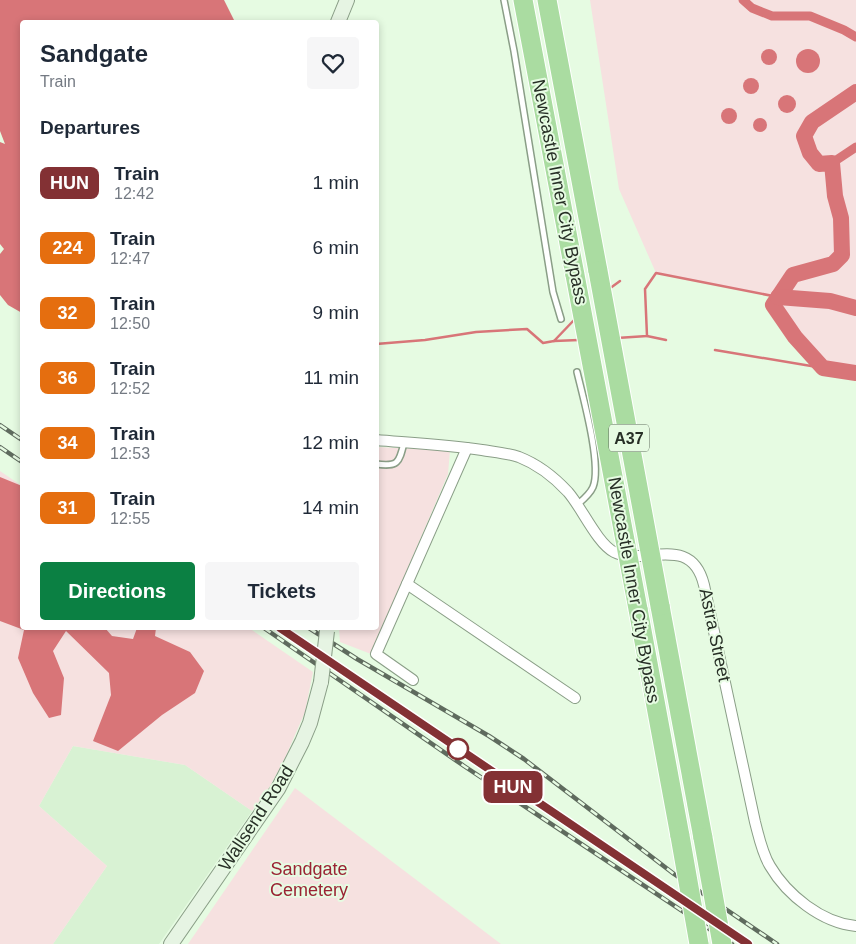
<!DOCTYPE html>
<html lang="en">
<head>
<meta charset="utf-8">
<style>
  body { margin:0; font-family:Arial,sans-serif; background:#f6f6f7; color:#1f2937; height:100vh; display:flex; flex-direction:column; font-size:19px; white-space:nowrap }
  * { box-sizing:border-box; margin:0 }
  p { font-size:16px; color:#747a83 }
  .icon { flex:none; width:28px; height:28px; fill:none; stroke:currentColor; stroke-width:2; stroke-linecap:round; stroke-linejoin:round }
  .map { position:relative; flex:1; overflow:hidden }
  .side { position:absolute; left:20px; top:20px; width:359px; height:610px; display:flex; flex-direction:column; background:#fff; border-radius:5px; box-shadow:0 2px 8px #0003 }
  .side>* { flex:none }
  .badge { padding:0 10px; border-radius:8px; font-size:18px; line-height:32px }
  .map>.badge { position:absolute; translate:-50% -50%; box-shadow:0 0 0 2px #fff }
  h2 { padding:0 20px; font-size:19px; line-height:45px }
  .round { display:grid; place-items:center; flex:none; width:52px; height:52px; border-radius:5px; background:#f6f6f7 }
  .overview { display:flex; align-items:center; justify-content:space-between; height:85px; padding:0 20px }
  h1 { font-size:24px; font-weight:800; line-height:38px }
  .primary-button { display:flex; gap:10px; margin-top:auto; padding:10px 20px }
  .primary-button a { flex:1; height:58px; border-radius:5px; background:#0b8043; color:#fff; font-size:20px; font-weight:800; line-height:58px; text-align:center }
  .primary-button a+a { background:#f6f6f7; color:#1f2937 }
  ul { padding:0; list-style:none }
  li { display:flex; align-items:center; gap:15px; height:65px; padding:0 20px }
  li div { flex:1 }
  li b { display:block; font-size:19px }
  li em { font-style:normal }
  li .badge { min-width:55px; font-weight:700; text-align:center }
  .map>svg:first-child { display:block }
  .built { fill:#d8f2d3 }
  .green { fill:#f6e1e0 }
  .water { fill:#d87578 }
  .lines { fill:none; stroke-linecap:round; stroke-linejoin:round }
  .stream { stroke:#d87578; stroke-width:2.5 }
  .canal { stroke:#d87578; stroke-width:9 }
  .river { stroke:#d87578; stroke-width:16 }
  .lane-casing { stroke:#8a9e87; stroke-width:8 }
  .street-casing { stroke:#8a9e87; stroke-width:12 }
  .secondary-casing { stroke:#8a9e87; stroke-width:16 }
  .highway-casing { stroke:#fff; stroke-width:21 }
  .lane { stroke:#fff; stroke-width:5 }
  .street { stroke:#fff; stroke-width:10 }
  .secondary { stroke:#e6f4e3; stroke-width:14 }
  .highway { stroke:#aadca1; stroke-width:19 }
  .rail-casing { stroke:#5f6b5e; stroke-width:4.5 }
  .rail { stroke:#e6fbe2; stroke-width:2.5; stroke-dasharray:8; stroke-linecap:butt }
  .secondary-bridge-casing { stroke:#8a9e87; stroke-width:16; stroke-linecap:butt }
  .highway-bridge-casing { stroke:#fff; stroke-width:21; stroke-linecap:butt }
  .secondary-bridge { stroke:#e6f4e3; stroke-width:14 }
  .highway-bridge { stroke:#aadca1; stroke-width:19 }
  .line-casing { stroke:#fff; stroke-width:11 }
  .line { stroke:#833134; stroke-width:8 }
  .stop-dot { fill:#fff; stroke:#833134; stroke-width:2.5 }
  .labels { text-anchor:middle; stroke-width:4; stroke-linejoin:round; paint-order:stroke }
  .shield { fill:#e6fbe2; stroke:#606c5e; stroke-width:1 }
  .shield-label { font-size:16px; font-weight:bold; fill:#272f26 }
  .street-label { font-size:18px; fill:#272f26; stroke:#e6fbe2 }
  .park-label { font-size:18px; fill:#9a2333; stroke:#e6fbe2 }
</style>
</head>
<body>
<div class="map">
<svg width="856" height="944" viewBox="0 0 856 944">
  <rect width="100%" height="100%" fill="#e6fbe2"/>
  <path class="built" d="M73,746l112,19 67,46 -93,133h-106l54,-78 -68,-60z"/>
  <g class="green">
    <path d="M590,0h266v373l-33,-5 -28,-31 -22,-32 4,-8 -121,-24 -37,-84z"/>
    <path d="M376,447l74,3 -2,24 -77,180 -31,-12 -1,-14h37z"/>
    <path d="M0,471l22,15v142h227l64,44 -8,40 -20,46 -16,30 -17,23 -67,-46 -112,-19 -34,60 68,60 -54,78h-53z"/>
    <path d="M295,788l206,156h-313z"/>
  </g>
  <g class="water">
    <path d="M0,0h224l11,22h-213v291l-14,-8 -8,-10v-41l4,-5 -4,-5v-102l5,2 -5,-13z"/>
    <circle cx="769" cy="57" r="8"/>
    <circle cx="808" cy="61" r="12"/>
    <circle cx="751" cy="86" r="8"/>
    <circle cx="787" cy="104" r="9"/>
    <circle cx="729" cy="116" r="8"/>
    <circle cx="760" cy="125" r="7"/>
    <path d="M0,477l22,9v142h83l7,8 21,3 4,-11h19l-1,8 35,16 14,19 -9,22 -33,22 -44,36 -25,-10 18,-46 -2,-22 -43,-42 -13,20 11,27 -3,37 -12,3 -16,-25 -15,-35 6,-28 -24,-9z"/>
  </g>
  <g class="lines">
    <g class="stream">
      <path d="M609,289l11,-8"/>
      <path d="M575,319l-21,22 25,-1"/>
      <path d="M647,336l19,4"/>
      <path d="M617,338l30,-2 -2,-47 11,-16 122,24"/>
      <path d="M376,344l49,-4 51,-8 51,-3 16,14 11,-2"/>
      <path d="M715,350l108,18"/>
    </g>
    <g class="canal">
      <path d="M743,0l9,8 20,8h38l34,14 12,7"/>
      <path d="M832,163l24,-16"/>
    </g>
    <g class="river">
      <path d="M856,92l-44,30 -8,14 6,17 9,11 13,-1 3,33 6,22 1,37 -9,9 -40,11 -20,30 22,32 28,31 33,5"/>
      <path d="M778,297l52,4 26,7"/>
    </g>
    <defs>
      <g id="lane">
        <path d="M504,0l10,51 39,241 8,27"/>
        <path d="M577,372c6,25 25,93 16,115 -3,7 -9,12 -15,17"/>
        <path d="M376,464c22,3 23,-1 28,-21"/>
      </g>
      <g id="street">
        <path d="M376,440c36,3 71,5 106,10 12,2 25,3 37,7 18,7 36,21 49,35 14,16 29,51 46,60 29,15 77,-20 90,33l51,237c4,15 7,31 15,44 17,29 52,57 86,60"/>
        <path d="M407,584l168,114"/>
        <path d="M413,680l-37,-26 91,-206"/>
      </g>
      <g id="secondary">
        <path d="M338,22l9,-22"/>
        <path d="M171,944l107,-155 24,-47 8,-19 11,-41"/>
      </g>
      <g id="highway">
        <path d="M523,0l52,275"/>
        <path d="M547,0l51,271"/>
        <path d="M660,606l43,232"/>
        <path d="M638,609l42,227"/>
      </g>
    </defs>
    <use href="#lane" class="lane-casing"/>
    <use href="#street" class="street-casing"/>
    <use href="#secondary" class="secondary-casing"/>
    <use href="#highway" class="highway-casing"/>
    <use href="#lane" class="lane"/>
    <use href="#street" class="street"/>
    <use href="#secondary" class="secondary"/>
    <use href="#highway" class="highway"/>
    <defs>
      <g id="rail">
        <path d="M0,425l22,15"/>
        <path d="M0,447l22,15"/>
        <path d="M264,628l200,138 268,178"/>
        <path d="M280,628l468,316"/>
        <path d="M309,628l48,31 132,77 35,23 150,115 103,70"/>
      </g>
    </defs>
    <use href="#rail" class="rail-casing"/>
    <use href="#rail" class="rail"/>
    <defs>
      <path id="secondary-bridge" d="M321,682l6,-51"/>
      <g id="highway-bridge">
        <path d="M598,271l62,335"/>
        <path d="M575,275l63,334"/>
        <path d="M680,836l19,108"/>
        <path d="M703,838l19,106"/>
      </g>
    </defs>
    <use href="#secondary-bridge" class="secondary-bridge-casing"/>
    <use href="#highway-bridge" class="highway-bridge-casing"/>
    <use href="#secondary-bridge" class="secondary-bridge"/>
    <use href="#highway-bridge" class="highway-bridge"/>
  </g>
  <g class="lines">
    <defs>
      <path id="line" d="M280,628l468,316"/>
    </defs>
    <use href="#line" class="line-casing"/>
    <use href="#line" class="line"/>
  </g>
  <circle class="stop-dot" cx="458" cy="749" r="10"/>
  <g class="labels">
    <rect class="shield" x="609" y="424.5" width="40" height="27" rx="4"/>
    <g class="shield-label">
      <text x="629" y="444">A37</text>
    </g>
    <g class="street-label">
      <text transform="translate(560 192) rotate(79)" y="6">Newcastle Inner City Bypass</text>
      <text transform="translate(634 590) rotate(80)" y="6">Newcastle Inner City Bypass</text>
      <text transform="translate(715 635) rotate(78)" y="6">Astra Street</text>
      <text transform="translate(256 818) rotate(-57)" y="6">Wallsend Road</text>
    </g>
    <g class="park-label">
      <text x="309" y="875">Sandgate<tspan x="309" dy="21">Cemetery</tspan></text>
    </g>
  </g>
</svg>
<b class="badge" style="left:513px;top:787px;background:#833134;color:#fff">HUN</b>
<section class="side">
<div class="overview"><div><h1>Sandgate</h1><p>Train</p></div><a class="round"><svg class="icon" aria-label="heart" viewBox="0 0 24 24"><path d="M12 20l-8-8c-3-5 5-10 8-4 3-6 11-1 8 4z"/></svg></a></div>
<h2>Departures</h2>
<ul>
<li><span class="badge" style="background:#833134;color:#fff">HUN</span><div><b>Train</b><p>12:42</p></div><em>1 min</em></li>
<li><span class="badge" style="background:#e56e0f;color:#fff">224</span><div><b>Train</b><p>12:47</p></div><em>6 min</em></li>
<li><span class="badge" style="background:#e56e0f;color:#fff">32</span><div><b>Train</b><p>12:50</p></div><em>9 min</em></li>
<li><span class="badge" style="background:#e56e0f;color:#fff">36</span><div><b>Train</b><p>12:52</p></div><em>11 min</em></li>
<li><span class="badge" style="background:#e56e0f;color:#fff">34</span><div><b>Train</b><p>12:53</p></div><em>12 min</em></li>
<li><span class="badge" style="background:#e56e0f;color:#fff">31</span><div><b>Train</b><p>12:55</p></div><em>14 min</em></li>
</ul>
<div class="primary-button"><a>Directions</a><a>Tickets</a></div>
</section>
</div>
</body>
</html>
